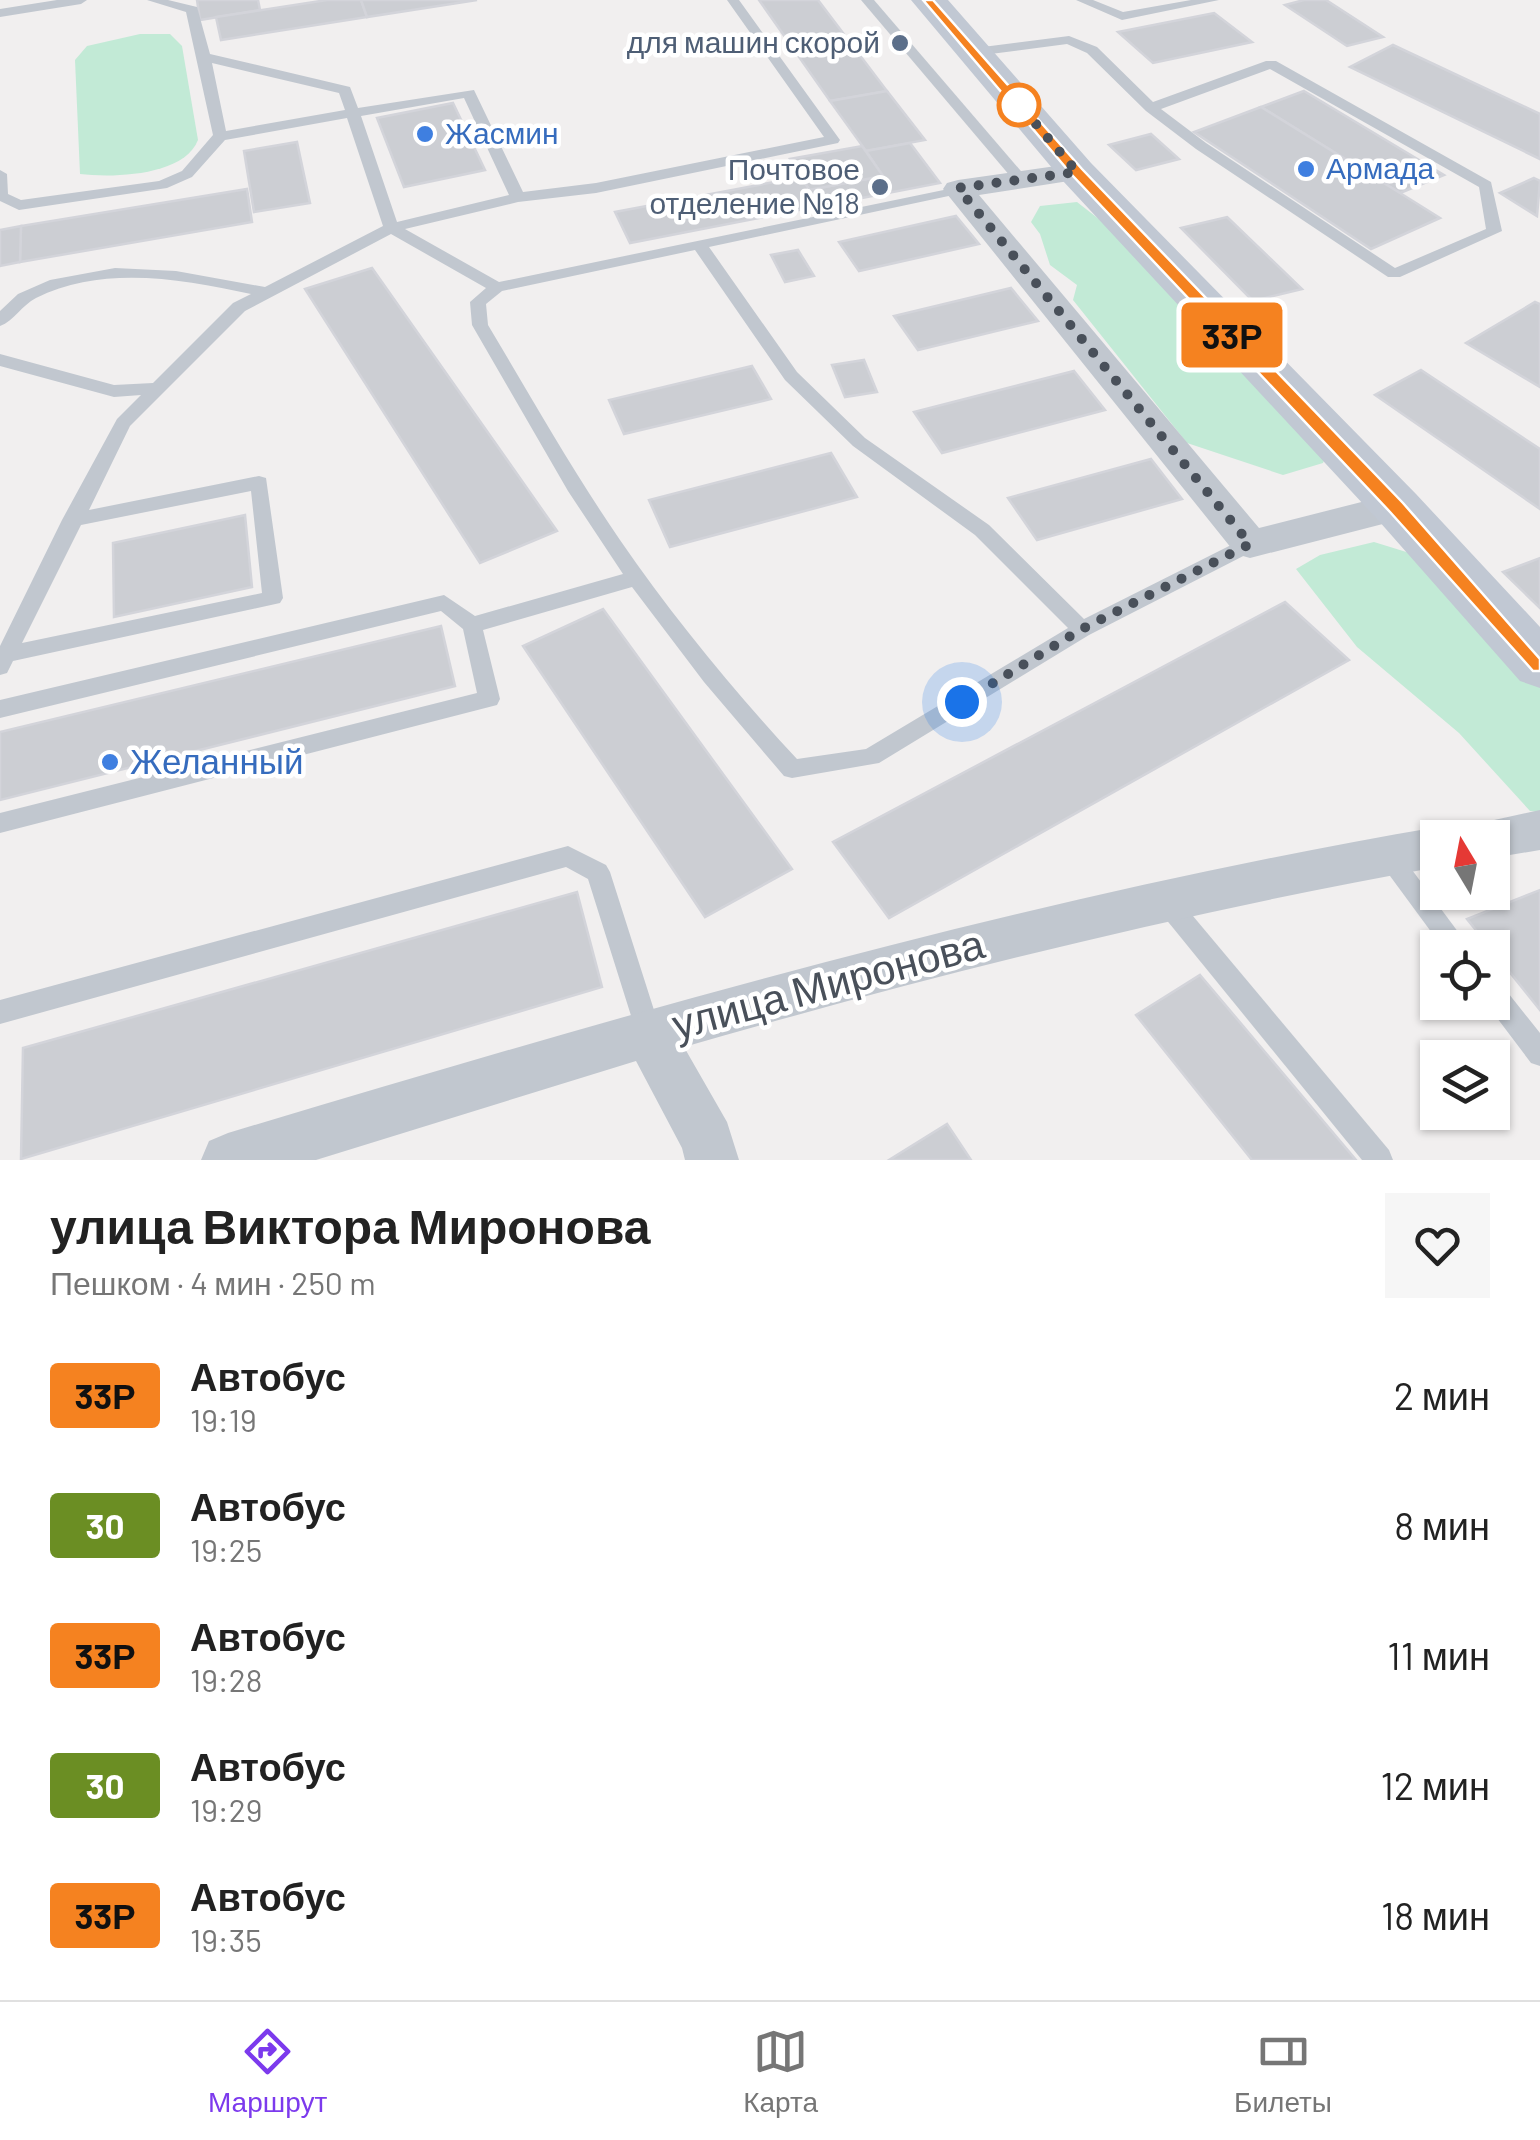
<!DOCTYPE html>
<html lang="ru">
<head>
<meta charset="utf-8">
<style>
  body { margin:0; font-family:Barlow,sans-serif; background:#f6f6f6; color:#222; height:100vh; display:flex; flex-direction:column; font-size:38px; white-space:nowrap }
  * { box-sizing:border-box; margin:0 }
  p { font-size:32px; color:#767676 }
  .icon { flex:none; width:55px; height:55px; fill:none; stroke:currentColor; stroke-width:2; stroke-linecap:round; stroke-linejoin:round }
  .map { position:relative; height:1160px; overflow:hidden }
  .drawer { display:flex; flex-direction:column; background:#fff; flex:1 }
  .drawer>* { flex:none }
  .badge { padding:0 20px; border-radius:8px; font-size:35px; line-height:65px }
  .needle { width:65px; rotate:350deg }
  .controls { position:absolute; left:1420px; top:820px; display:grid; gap:20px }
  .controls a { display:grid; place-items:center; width:90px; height:90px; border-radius:0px; background:#fff; box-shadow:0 2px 8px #0004; font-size:50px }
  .you { position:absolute; width:50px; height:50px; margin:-25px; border:8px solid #fff; border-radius:50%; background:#1a73e8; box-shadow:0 0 0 15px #1a73e833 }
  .map>.badge { position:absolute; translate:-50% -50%; box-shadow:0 0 0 5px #fff }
  .round { display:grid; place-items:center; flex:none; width:105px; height:105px; border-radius:0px; background:#f6f6f6 }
  .summary { display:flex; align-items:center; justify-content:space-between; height:170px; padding:0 50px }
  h1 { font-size:48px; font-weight:700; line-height:75px }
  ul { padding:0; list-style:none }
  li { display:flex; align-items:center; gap:30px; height:130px; padding:0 50px }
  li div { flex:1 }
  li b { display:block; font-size:38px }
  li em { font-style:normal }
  li .badge { min-width:110px; font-weight:700; text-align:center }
  .menu { display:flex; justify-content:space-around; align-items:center; height:140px; border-top:2px solid #e0e0e0; background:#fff; font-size:28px; color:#767676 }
  .menu a { display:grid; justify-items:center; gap:5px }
  .menu .current { color:#7c3aed }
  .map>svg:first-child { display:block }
  .green { fill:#c2ead6 }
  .building { fill:#ccced3; stroke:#d3d4da; stroke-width:2.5 }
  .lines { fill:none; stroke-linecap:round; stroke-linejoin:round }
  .lane { fill:#c1c7cf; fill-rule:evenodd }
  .street { fill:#c1c7cf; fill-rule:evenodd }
  .secondary { fill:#c1c8d3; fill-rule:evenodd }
  .line { fill:#f58220; stroke:#fff; stroke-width:2.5 }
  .walk { stroke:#49505a; stroke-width:10; stroke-dasharray:0 18 }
  .service-dot { fill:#5c6f8a; stroke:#fff; stroke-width:4 }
  .stop-dot { fill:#fff; stroke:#f58220; stroke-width:5 }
  .shop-dot { fill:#3f7fe0; stroke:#fff; stroke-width:4 }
  .labels { text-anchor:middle; stroke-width:9; stroke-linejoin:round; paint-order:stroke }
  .far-service-label { font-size:30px; fill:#4e5e75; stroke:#fff; text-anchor:end }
  .far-shop-label { font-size:30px; fill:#366cbe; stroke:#fff; text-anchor:start }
  .shop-label { font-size:35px; fill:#366cbe; stroke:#fff; text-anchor:start }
  .near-street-label { font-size:42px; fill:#49505a; stroke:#fff }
</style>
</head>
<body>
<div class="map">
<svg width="1540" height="1160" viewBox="0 0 1540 1160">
  <rect width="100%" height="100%" fill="#f1efef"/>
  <g class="green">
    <path d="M140,34h30l12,12 16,94c-14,36 -85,38 -118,34l-5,-114 12,-14z"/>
    <path d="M1077,202l41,32 208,221 -3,8 -40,12 -96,-32 -114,-143 4,-15 -27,-20 -10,-31 -9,-12 9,-16z"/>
    <path d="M1374,542l42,13 124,131v126l-10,-1 -71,-78 -102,-86 -61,-78 24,-14z"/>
  </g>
  <g class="building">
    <path d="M197,0h61l2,10 -60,10z"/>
    <path d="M327,0h34l6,17 -146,23 -5,-23z"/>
    <path d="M361,0h116l-110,17z"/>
    <path d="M759,0h59l69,91 -57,10z"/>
    <path d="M1304,0h22l57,37 -36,9 -62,-41z"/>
    <path d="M1214,13l38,29 -99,21 -35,-31z"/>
    <path d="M1393,45l147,69v45l-190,-92z"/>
    <path d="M887,91l38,49 -59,11 -36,-50z"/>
    <path d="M1304,91l140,84 -44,18 -139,-86z"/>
    <path d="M453,103l32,67 -81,17 -27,-69z"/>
    <path d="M1261,107l139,86 40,25 -69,31 -177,-117z"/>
    <path d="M1151,134l28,25 -43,11 -27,-25z"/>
    <path d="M297,142l13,61 -56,9 -10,-61z"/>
    <path d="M910,143l30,40 -120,23 -11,-16 74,-14 -17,-25z"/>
    <path d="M862,146l21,30 -74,14 -19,-31z"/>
    <path d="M801,177l19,29 -190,37 -15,-31z"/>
    <path d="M1534,178l6,3 -3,35 -37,-23z"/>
    <path d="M247,189l5,33 -232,40 1,-36z"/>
    <path d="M956,216l23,28 -120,27 -20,-29z"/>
    <path d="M1227,217l75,72 -49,12 -72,-73z"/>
    <path d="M21,226l-1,36 -20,4v-36z"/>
    <path d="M798,250l16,26 -29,6 -14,-27z"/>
    <path d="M372,268l138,196 47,67 -77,32 -175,-274z"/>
    <path d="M1011,288l27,33 -120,29 -24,-34z"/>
    <path d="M1535,302l5,2v83l-74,-44z"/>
    <path d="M864,360l13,32 -32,5 -13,-32z"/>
    <path d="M752,366l19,33 -147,35 -15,-34z"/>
    <path d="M1421,370l119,79v60l-165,-114z"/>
    <path d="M1074,371l31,39 -163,43 -28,-41z"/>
    <path d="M831,453l26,44 -187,50 -21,-47z"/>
    <path d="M1151,459l31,40 -145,41 -29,-42z"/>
    <path d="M245,515l7,72 -138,30 -1,-74z"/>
    <path d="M1540,558v50l-37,-36z"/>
    <path d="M1285,602l64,58 -460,258 -56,-76z"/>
    <path d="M603,609l189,260 -87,48 -182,-271z"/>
    <path d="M441,626l14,60 -455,114v-68z"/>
    <path d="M1540,890v120l-73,-91z"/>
    <path d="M577,892l25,95 -581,172 2,-111z"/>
    <path d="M1200,975l156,185h-104l-116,-145z"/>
    <path d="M947,1124l24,36h-82z"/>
  </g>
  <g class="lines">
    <g class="lane">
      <path d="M57,0h30l-6,4 -81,13v-8z"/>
      <path d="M147,0h21l29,7 13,47 140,33 8,21 116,-18 49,102 73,-9 228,-46 -97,-137h12l101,140 -2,3 -242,50 -78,9 -113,27 94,53 464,-96v6l-5,2 -249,53 88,125 68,66 124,87 95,94 159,-80 7,-2 10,7 -3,5 -168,86 -210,128 -87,15 -8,-2 -80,-94 -72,-95 -149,43 17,69 -3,6 -497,128v-20l477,-120 -14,-64 -22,-18 -441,107v-18l444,-105 31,21 148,-42 -55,-83 -96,-166 -2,-23 16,-14 -95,-54 -146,77 -115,115 -41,84 170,-34 7,2 17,120 -3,5 -267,58 -6,12 -7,2v-29l62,-126 55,-101 24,-24 -27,2 -114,-31v-12l114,31 39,-2 80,-80 18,-9c-70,-15 -148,-29 -215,4 -14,7 -22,23 -36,28v-15l18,-17 32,-14 65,-12 61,3 89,16 118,-61 -36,-108 -122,22 -33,37 -25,11 -148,22 -19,-9v-31l7,4 1,20 13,6 138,-19 23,-10 31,-36 -27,-123zM212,63l127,30 6,17 -119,21zM464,98l45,97 -112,27 -36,-106zM695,250l90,130 68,66 122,89 93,93 -202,121 -69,10c-64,-69 -124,-142 -177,-219 -48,-70 -89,-143 -132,-215l-2,-21 16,-13zM251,491l11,102 -240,50 59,-118z"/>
      <path d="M861,0h13l152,177v6h-10z"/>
      <path d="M1076,0h17l30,12 68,-12h28l-97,20z"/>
      <path d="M1069,36l28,11 56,55 113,-41h10l215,121 11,49 -102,46h-12l-192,-128 -50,-38 -59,-58 -20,-9 -92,12 -7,-4 7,-4zM1270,69l209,118 7,42 -91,39 -189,-125 -45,-34z"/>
      <path d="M1387,844l8,3 75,101h-27l-64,-87 -4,-7 4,-7z"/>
      <path d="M568,846l38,19 4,7 51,160 -4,9 -9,3 -9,-3 -51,-162 -22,-12 -566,157v-24z"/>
      <path d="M1164,888l8,3 217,259 4,10h-31l-206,-253 -4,-8 4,-8z"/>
      <path d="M1492,980l9,4 39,49v33l-9,-3 -46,-61h7z"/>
    </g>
    <g class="street">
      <path d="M1077,163l11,3 4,6 -4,6 -109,17 280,333 138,-35 13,4 6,10 -6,10 -160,41 -14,-4 -293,-365 4,-6 11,-3z"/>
      <path d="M1540,810v40l-48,8v-20h-23l7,-14z"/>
      <path d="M1438,827l17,6 2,5h-19v29c-256,46 -505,108 -754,180l43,75 12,38h-54l-3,-12 -46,-87 -320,99h-115l8,-19 19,-8c400,-120 798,-236 1210,-306z"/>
    </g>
    <path class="secondary" d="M911,0h37l143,163 325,331 124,133v61l-20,-7 -142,-161 -315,-339z"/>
  </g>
  <path class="line" d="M923,0h10l149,169 321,334 137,156v12h-7l-143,-159 -318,-337z"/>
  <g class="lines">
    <path class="walk" d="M962,702l120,-73 168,-85 -292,-356 119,-16 -65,-76 7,9"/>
  </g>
  <g class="service-dot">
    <circle cx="900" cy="43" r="10"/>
    <circle cx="880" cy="187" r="10"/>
  </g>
  <circle class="stop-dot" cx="1019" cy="105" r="20"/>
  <g class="shop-dot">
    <circle cx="425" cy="134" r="10"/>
    <circle cx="1306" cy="169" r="10"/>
    <circle cx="110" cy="762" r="10"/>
  </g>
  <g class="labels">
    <g class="far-service-label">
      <text x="880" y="53">для машин скорой</text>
      <text x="860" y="180">Почтовое<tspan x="860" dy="34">отделение №18</tspan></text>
    </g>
    <g class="far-shop-label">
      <text x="445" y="144">Жасмин</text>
      <text x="1326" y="179">Армада</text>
    </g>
    <g class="shop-label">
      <text x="130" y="774">Желанный</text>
    </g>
    <g class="near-street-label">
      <text transform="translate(828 984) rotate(-15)" y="15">улица Миронова</text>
    </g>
  </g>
</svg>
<div class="controls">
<a><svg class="needle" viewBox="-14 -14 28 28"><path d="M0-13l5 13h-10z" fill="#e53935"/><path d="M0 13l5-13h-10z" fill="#767676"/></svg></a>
<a><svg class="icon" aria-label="locate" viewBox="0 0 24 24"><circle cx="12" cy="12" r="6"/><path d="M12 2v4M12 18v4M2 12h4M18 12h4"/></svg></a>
<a><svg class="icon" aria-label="layers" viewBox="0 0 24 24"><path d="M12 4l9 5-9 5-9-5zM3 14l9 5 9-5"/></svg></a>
</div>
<div class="you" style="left:962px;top:702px"></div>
<b class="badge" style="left:1232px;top:335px;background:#f58220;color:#111">33Р</b>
</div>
<section class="drawer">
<div class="summary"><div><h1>улица Виктора Миронова</h1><p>Пешком · 4 мин · 250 m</p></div><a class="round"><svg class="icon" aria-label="heart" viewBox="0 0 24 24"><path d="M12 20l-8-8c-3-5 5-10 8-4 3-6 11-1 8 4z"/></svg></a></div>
<ul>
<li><span class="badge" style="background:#f58220;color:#111">33Р</span><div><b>Автобус</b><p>19:19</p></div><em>2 мин</em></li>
<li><span class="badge" style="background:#6b8e23;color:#fff">30</span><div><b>Автобус</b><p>19:25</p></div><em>8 мин</em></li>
<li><span class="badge" style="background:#f58220;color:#111">33Р</span><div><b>Автобус</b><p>19:28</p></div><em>11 мин</em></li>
<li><span class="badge" style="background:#6b8e23;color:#fff">30</span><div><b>Автобус</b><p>19:29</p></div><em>12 мин</em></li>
<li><span class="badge" style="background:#f58220;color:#111">33Р</span><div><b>Автобус</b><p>19:35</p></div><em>18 мин</em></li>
</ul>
</section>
<nav class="menu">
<a class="current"><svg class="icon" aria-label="directions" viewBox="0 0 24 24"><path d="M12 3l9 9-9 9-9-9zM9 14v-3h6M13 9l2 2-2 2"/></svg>Маршрут</a>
<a><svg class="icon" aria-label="map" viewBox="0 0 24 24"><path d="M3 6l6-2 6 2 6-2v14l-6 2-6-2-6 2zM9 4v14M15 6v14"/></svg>Карта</a>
<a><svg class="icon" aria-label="tickets" viewBox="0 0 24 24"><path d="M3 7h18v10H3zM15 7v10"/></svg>Билеты</a>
</nav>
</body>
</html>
